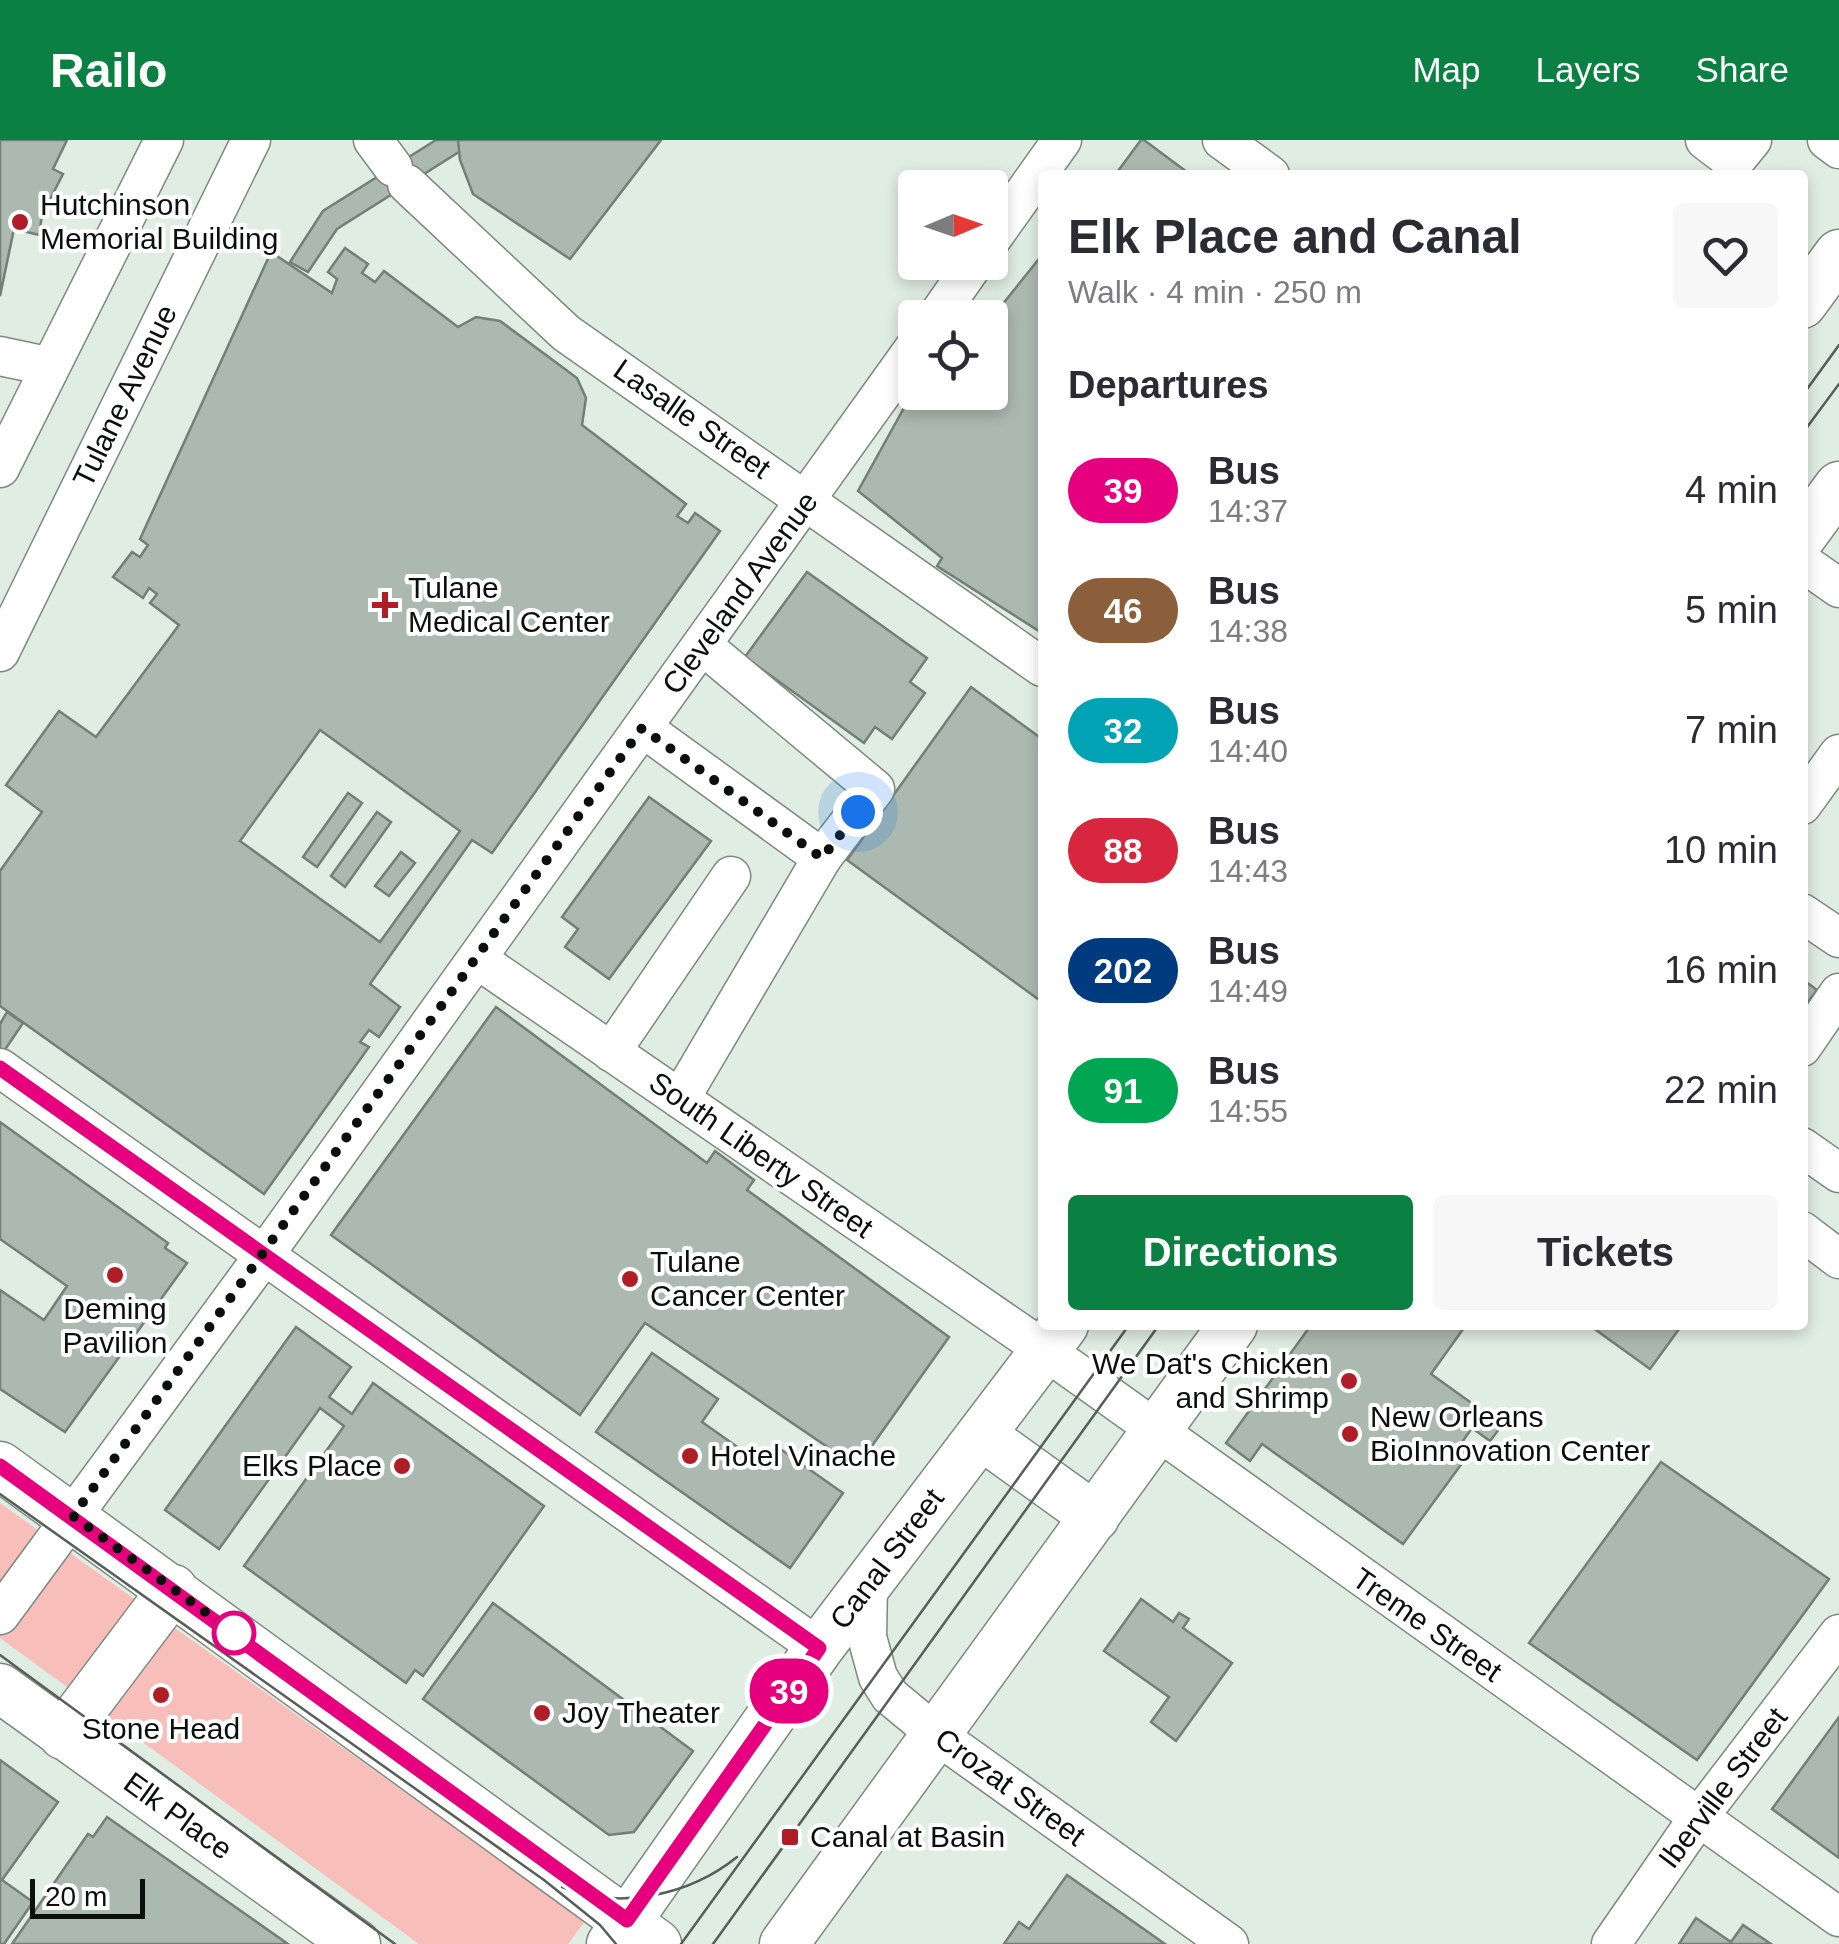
<!DOCTYPE html>
<html lang="en">
<head>
<meta charset="utf-8">
<style>
  body { margin:0; font-family:Arial,sans-serif; background:#f7f7f7; color:#2b2b33; height:100vh; display:flex; flex-direction:column; font-size:38px; white-space:nowrap }
  * { box-sizing:border-box; margin:0 }
  p { font-size:32px; color:#7c7c81 }
  .icon { flex:none; width:55px; height:55px; fill:none; stroke:currentColor; stroke-width:2; stroke-linecap:round; stroke-linejoin:round }
  .map { position:relative; flex:1; overflow:hidden }
  .sheet { position:absolute; left:1038px; top:30px; width:770px; height:1160px; display:flex; flex-direction:column; background:#fff; border-radius:10px; box-shadow:0 5px 15px #0003 }
  .sheet>* { flex:none }
  .badge { padding:0 20px; border-radius:32px; font-size:35px; line-height:65px }
  .needle { width:65px; rotate:88deg }
  .fabs { position:absolute; left:898px; top:30px; display:grid; gap:20px }
  .fabs a { display:grid; place-items:center; width:110px; height:110px; border-radius:10px; background:#fff; box-shadow:0 5px 15px #0003; font-size:50px }
  .scale { position:absolute; left:30px; bottom:25px; width:115px; box-sizing:border-box; padding-left:10px; border:5px solid #0b100d; border-top:0; font-size:28px; line-height:35px; white-space:nowrap; color:#0b100d; -webkit-text-stroke:8px #fff; paint-order:stroke }
  .you { position:absolute; width:50px; height:50px; margin:-25px; border:8px solid #fff; border-radius:50%; background:#1a73e8; box-shadow:0 0 0 15px #1a73e833 }
  .map>.badge { position:absolute; translate:-50% -50%; box-shadow:0 0 0 5px #fff }
  h2 { padding:0 30px; font-size:38px; line-height:90px }
  .round { display:grid; place-items:center; flex:none; width:105px; height:105px; border-radius:10px; background:#f7f7f7 }
  .overview { display:flex; align-items:center; justify-content:space-between; height:170px; padding:0 30px }
  h1 { font-size:48px; font-weight:700; line-height:75px }
  .primary-button { display:flex; gap:20px; margin-top:auto; padding:20px 30px }
  .primary-button a { flex:1; height:115px; border-radius:10px; background:#0b8043; color:#fff; font-size:40px; font-weight:700; line-height:115px; text-align:center }
  .primary-button a+a { background:#f7f7f7; color:#2b2b33 }
  ul { padding:0; list-style:none }
  li { display:flex; align-items:center; gap:30px; height:120px; padding:0 30px }
  li div { flex:1 }
  li b { display:block; font-size:38px }
  li em { font-style:normal }
  li .badge { min-width:110px; font-weight:700; text-align:center }
  header { display:flex; align-items:center; gap:60px; box-sizing:border-box; height:140px; padding:0 50px; background:#0b8043; color:#fff }
  header strong { font-size:48px }
  nav { display:flex; gap:55px; margin-inline-start:auto; font-size:35px }
  .map>svg:first-child { display:block }
  .green { fill:#f8beb9 }
  .building { fill:#acb9b0; stroke:#747f77; stroke-width:2.5; fill-rule:evenodd }
  .lines { fill:none; stroke-linecap:round; stroke-linejoin:round }
  .minor-casing { stroke:#7d8980; stroke-width:41 }
  .major-casing { stroke:#7d8980; stroke-width:51 }
  .minor { stroke:#fff; stroke-width:38 }
  .major { stroke:#fff; stroke-width:48 }
  .tram { stroke:#575f59; stroke-width:2.5 }
  .line-casing { stroke:#fff; stroke-width:22 }
  .line { stroke:#e6007e; stroke-width:15 }
  .walk { stroke:#0b100d; stroke-width:10; stroke-dasharray:0 18 }
  .poi-dot { fill:#af1d26; stroke:#fff; stroke-width:4 }
  .stop-dot { fill:#fff; stroke:#e6007e; stroke-width:5 }
  .labels { text-anchor:middle; stroke-width:8; stroke-linejoin:round; paint-order:stroke }
  .poi-label { font-size:30px; fill:#0b100d; stroke:#fff; text-anchor:start }
  .street-label { font-size:30px; fill:#0b100d; stroke:#fff }
</style>
</head>
<body>
<header>
<strong>Railo</strong>
<nav><a>Map</a><a>Layers</a><a>Share</a></nav>
</header>
<div class="map">
<svg width="1839" height="1804" viewBox="0 0 1839 1804">
  <rect width="100%" height="100%" fill="#e0ede3"/>
  <path class="green" d="M0,1363l585,418 -17,23h-149l-419,-306z"/>
  <g class="building">
    <path d="M0,0h67l-14,29 10,5 -21,41 -3,20 -25,-6 -14,67z"/>
    <path d="M436,0h22l4,10 -125,79 -29,43 -18,-10 33,-51z"/>
    <path d="M458,0h203l-91,119 -97,-65 -13,-34z"/>
    <path d="M1141,0h3l47,35h-76z"/>
    <path d="M345,108l23,16 -6,9 13,9 9,-11 74,56 18,-10 24,4 77,57 9,20 -4,27 104,79 -9,12 11,7 7,-10 25,18 -228,322 -20,-13 -102,144 30,23 -21,30 -10,-7 -9,12 9,5 -105,147 -264,-188v-135l42,-59 -36,-27 53,-74 37,26 83,-112 -29,-22 7,-9 -8,-6 -6,10 -30,-21 19,-25 8,5 8,-12 -8,-6 131,-287 61,41 5,-14 -9,-7zM320,590l140,101 -80,111 -140,-101z"/>
    <path d="M1042,115v378l-105,-67 5,-8 -84,-67 57,-103v4h75v-72z"/>
    <path d="M963,162l23,16h-32z"/>
    <path d="M807,432l120,86 -17,24 15,11 -33,46 -17,-12 -11,16 -119,-86z"/>
    <path d="M971,547l71,52v263l-195,-142z"/>
    <path d="M348,653l14,10 -45,64 -14,-10z"/>
    <path d="M649,657l62,44 -102,138 -44,-32 13,-18 -16,-12z"/>
    <path d="M377,672l14,10 -46,65 -14,-11z"/>
    <path d="M401,712l14,11 -26,33 -14,-10z"/>
    <path d="M1802,839l15,11 -15,20z"/>
    <path d="M496,867l211,156 8,-12 39,29 -7,10 202,147 -92,130 -212,-144 -65,92 -249,-180z"/>
    <path d="M7,872l16,11 -23,34v-33z"/>
    <path d="M0,982l168,121 -3,5 22,15 -122,169 -65,-43v-99l44,30 23,-34 -67,-47z"/>
    <path d="M1311,1185h155l-35,49 71,51 -12,16 -18,-13 -14,20 10,7 -65,89 -141,-100 -12,17 -24,-18z"/>
    <path d="M1589,1185h93l-32,44z"/>
    <path d="M296,1187l55,40 -22,30 23,17 21,-31 171,123 -121,170 -8,-6 -9,13 -162,-117 100,-140 -24,-18 -101,141 -54,-39z"/>
    <path d="M652,1213l66,46 -16,23 61,43 13,-19 67,47 -53,75 -194,-136z"/>
    <path d="M1661,1322l168,117 -132,181 -168,-117z"/>
    <path d="M1141,1459l32,23 6,-9 10,6 -6,9 49,35 -56,78 -25,-19 18,-25 -65,-46z"/>
    <path d="M493,1463l200,148 -59,81 -25,3 -186,-136z"/>
    <path d="M1839,1577v141l-67,-49z"/>
    <path d="M0,1620l58,42 -56,78 31,22 -29,42h-4z"/>
    <path d="M107,1677l181,127h-276l76,-110 5,3z"/>
    <path d="M1067,1735l98,69h-161l15,-22 10,7z"/>
    <path d="M1696,1778l35,24 12,-17 28,19h-92z"/>
  </g>
  <g class="lines">
    <defs>
      <g id="minor">
        <path d="M373,0l20,27"/>
        <path d="M1222,0l48,35"/>
        <path d="M1705,0l29,22 18,-22"/>
        <path d="M1827,0l12,9"/>
        <path d="M407,44l159,149 476,334"/>
        <path d="M990,101l72,-101"/>
        <path d="M936,178l39,-56"/>
        <path d="M0,216l47,10"/>
        <path d="M0,328l164,-328"/>
        <path d="M1802,422l37,26"/>
        <path d="M0,512l251,-512"/>
        <path d="M643,588l179,130 53,-69 -173,-144"/>
        <path d="M1802,665l37,-51"/>
        <path d="M1802,773l37,25"/>
        <path d="M477,819l569,392 793,566"/>
        <path d="M1802,907l37,-54"/>
        <path d="M611,912l120,-176"/>
        <path d="M0,928l819,580"/>
        <path d="M680,959l142,-241"/>
        <path d="M1802,1007l37,26"/>
        <path d="M1802,1091l37,28"/>
        <path d="M868,1443l-1,54 11,40 12,19 47,39 292,209"/>
        <path d="M0,1475l265,-361 650,-907"/>
        <path d="M1611,1804l87,-126 141,-184"/>
      </g>
      <g id="major">
        <path d="M1802,164l37,-50"/>
        <path d="M1802,396l37,-50"/>
        <path d="M981,1295l114,82"/>
        <path d="M0,1326l657,478"/>
        <path d="M0,1548l356,256"/>
        <path d="M63,1595l110,-146"/>
        <path d="M611,1804l208,-296 245,-323"/>
        <path d="M784,1804l449,-619"/>
      </g>
    </defs>
    <use href="#minor" class="minor-casing"/>
    <use href="#major" class="major-casing"/>
    <use href="#minor" class="minor"/>
    <use href="#major" class="major"/>
    <g class="tram">
      <path d="M1802,256l37,-51"/>
      <path d="M1802,294l37,-50"/>
      <path d="M0,1354l544,386 56,45 16,19"/>
      <path d="M0,1515l395,289"/>
      <path d="M562,1747c57,24 128,8 175,-30"/>
      <path d="M681,1804l448,-619"/>
      <path d="M713,1804l446,-619"/>
    </g>
  </g>
  <g class="lines">
    <defs>
      <path id="line" d="M0,928l819,580 -192,272 -627,-454"/>
    </defs>
    <use href="#line" class="line-casing"/>
    <use href="#line" class="line"/>
    <path class="walk" d="M234,1493l-161,-117 569,-788 180,130 36,-46"/>
  </g>
  <g class="poi-dot">
    <circle cx="20" cy="82" r="10"/>
    <path d="M380 450h10v10h10v10h-10v10h-10v-10h-10v-10h10z"/>
    <circle cx="115" cy="1135" r="10"/>
    <circle cx="630" cy="1139" r="10"/>
    <circle cx="1349" cy="1241" r="10"/>
    <circle cx="1350" cy="1294" r="10"/>
    <circle cx="690" cy="1316" r="10"/>
    <circle cx="402" cy="1326" r="10"/>
    <circle cx="161" cy="1555" r="10"/>
    <circle cx="542" cy="1573" r="10"/>
    <rect x="780" y="1687" width="20" height="20" rx="5"/>
  </g>
  <circle class="stop-dot" cx="234" cy="1493" r="20"/>
  <g class="labels">
    <g class="poi-label">
      <text x="40" y="75">Hutchinson<tspan x="40" dy="34">Memorial Building</tspan></text>
      <text x="408" y="458">Tulane<tspan x="408" dy="34">Medical Center</tspan></text>
      <text x="650" y="1132">Tulane<tspan x="650" dy="34">Cancer Center</tspan></text>
      <text x="115" y="1179" text-anchor="middle">Deming<tspan x="115" dy="34">Pavilion</tspan></text>
      <text x="1329" y="1234" text-anchor="end">We Dat's Chicken<tspan x="1329" dy="34">and Shrimp</tspan></text>
      <text x="1370" y="1287">New Orleans<tspan x="1370" dy="34">BioInnovation Center</tspan></text>
      <text x="710" y="1326">Hotel Vinache</text>
      <text x="382" y="1336" text-anchor="end">Elks Place</text>
      <text x="562" y="1583">Joy Theater</text>
      <text x="161" y="1599" text-anchor="middle">Stone Head</text>
      <text x="810" y="1707">Canal at Basin</text>
    </g>
    <g class="street-label">
      <text transform="translate(125 256) rotate(-64)" y="10">Tulane Avenue</text>
      <text transform="translate(692 279) rotate(35)" y="10">Lasalle Street</text>
      <text transform="translate(740 453) rotate(-54)" y="10">Cleveland Avenue</text>
      <text transform="translate(761 1015) rotate(35)" y="10">South Liberty Street</text>
      <text transform="translate(887 1419) rotate(-53)" y="10">Canal Street</text>
      <text transform="translate(1427 1485) rotate(35)" y="10">Treme Street</text>
      <text transform="translate(1010 1647) rotate(36)" y="10">Crozat Street</text>
      <text transform="translate(1723 1648) rotate(-53)" y="10">Iberville Street</text>
      <text transform="translate(178 1676) rotate(36)" y="10">Elk Place</text>
    </g>
  </g>
</svg>
<div class="fabs">
<a><svg class="needle" viewBox="-14 -14 28 28"><path d="M0-13l5 13h-10z" fill="#e53935"/><path d="M0 13l5-13h-10z" fill="#7c7c81"/></svg></a>
<a><svg class="icon" aria-label="locate" viewBox="0 0 24 24"><circle cx="12" cy="12" r="6"/><path d="M12 2v4M12 18v4M2 12h4M18 12h4"/></svg></a>
</div>
<div class="scale">20 m</div>
<div class="you" style="left:858px;top:672px"></div>
<b class="badge" style="left:789px;top:1551px;background:#e6007e;color:#fff">39</b>
<section class="sheet">
<div class="overview"><div><h1>Elk Place and Canal</h1><p>Walk · 4 min · 250 m</p></div><a class="round"><svg class="icon" aria-label="heart" viewBox="0 0 24 24"><path d="M12 20l-8-8c-3-5 5-10 8-4 3-6 11-1 8 4z"/></svg></a></div>
<h2>Departures</h2>
<ul>
<li><span class="badge" style="background:#e6007e;color:#fff">39</span><div><b>Bus</b><p>14:37</p></div><em>4 min</em></li>
<li><span class="badge" style="background:#8b5e3c;color:#fff">46</span><div><b>Bus</b><p>14:38</p></div><em>5 min</em></li>
<li><span class="badge" style="background:#00a3b4;color:#fff">32</span><div><b>Bus</b><p>14:40</p></div><em>7 min</em></li>
<li><span class="badge" style="background:#d7263d;color:#fff">88</span><div><b>Bus</b><p>14:43</p></div><em>10 min</em></li>
<li><span class="badge" style="background:#003b80;color:#fff">202</span><div><b>Bus</b><p>14:49</p></div><em>16 min</em></li>
<li><span class="badge" style="background:#00a651;color:#fff">91</span><div><b>Bus</b><p>14:55</p></div><em>22 min</em></li>
</ul>
<div class="primary-button"><a>Directions</a><a>Tickets</a></div>
</section>
</div>
</body>
</html>
